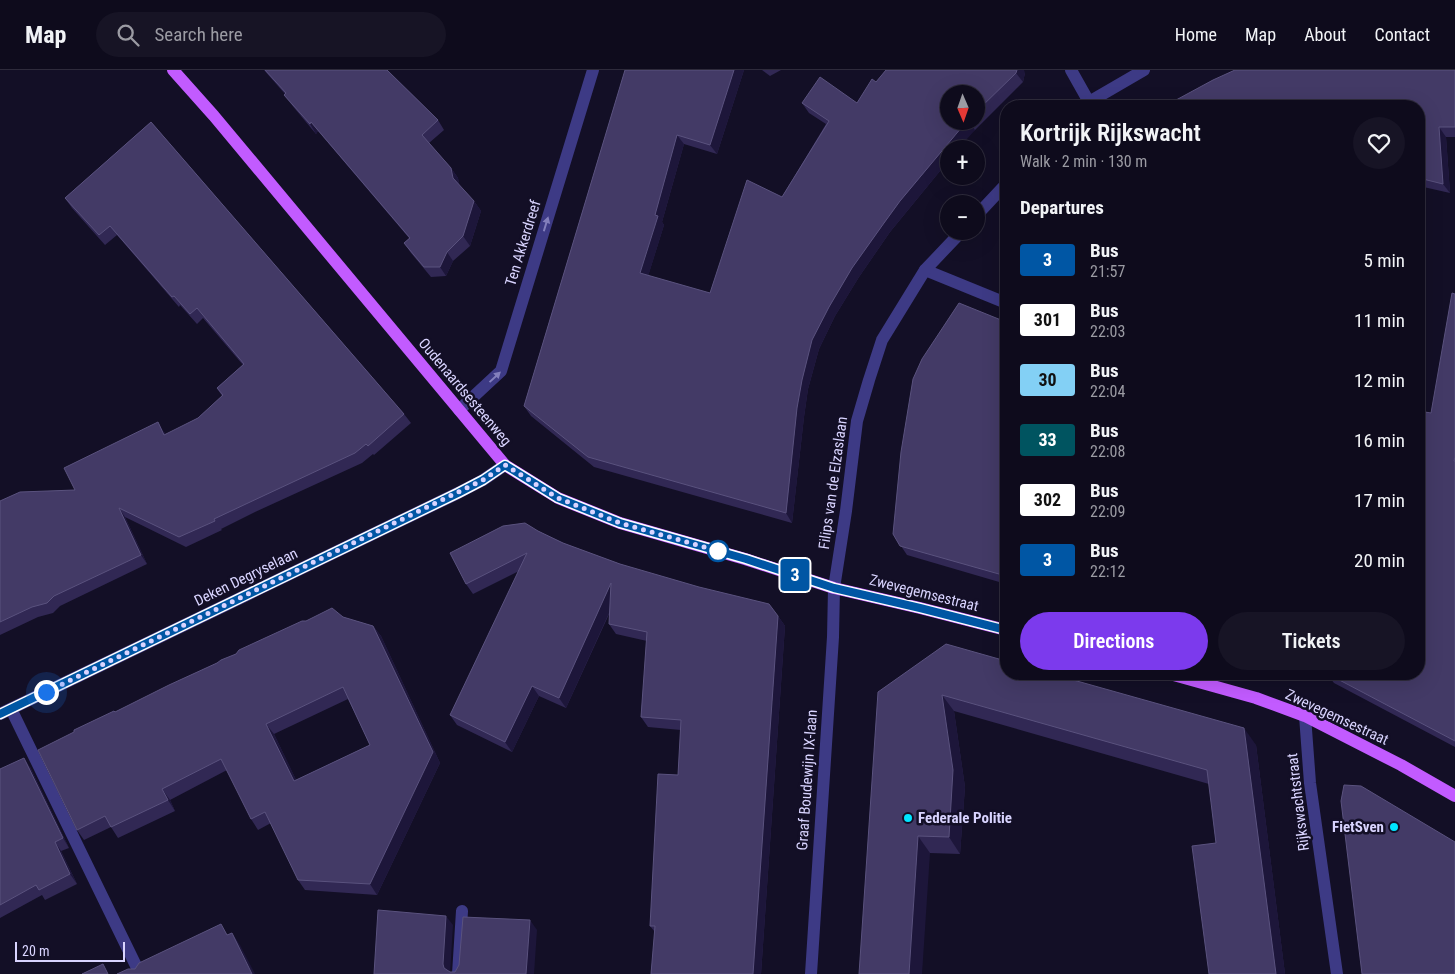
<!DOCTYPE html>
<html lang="en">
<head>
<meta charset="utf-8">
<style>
  body { margin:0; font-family:"Roboto Condensed",sans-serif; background:#171425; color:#f1f3f6; height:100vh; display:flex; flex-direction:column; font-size:19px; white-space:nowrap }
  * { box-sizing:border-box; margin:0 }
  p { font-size:16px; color:#9b9ba3 }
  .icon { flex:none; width:28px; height:28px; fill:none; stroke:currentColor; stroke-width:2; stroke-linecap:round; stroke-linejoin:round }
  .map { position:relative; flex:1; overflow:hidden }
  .panel { position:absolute; left:1000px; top:30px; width:425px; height:580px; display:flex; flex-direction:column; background:#0e0b1c; border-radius:20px; box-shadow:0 5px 20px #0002,0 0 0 1px #2e2b3b }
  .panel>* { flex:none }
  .badge { padding:0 10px; border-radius:4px; font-size:18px; line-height:32px }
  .needle { width:32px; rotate:178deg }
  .controls { position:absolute; left:940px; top:15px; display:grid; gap:10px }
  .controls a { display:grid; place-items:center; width:45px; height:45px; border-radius:50%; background:#0e0b1c; box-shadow:0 5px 20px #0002,0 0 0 1px #2e2b3b; font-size:25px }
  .scale { position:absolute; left:15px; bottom:12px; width:110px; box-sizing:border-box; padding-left:5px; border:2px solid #d9d4ff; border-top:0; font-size:14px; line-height:18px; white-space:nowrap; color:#d9d4ff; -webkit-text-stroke:4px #130f26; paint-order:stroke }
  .you { position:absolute; width:25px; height:25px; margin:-12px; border:4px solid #fff; border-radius:50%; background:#1a73e8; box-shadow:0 0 0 8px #1a73e833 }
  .map>.badge { position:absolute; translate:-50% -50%; box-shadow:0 0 0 2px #fff }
  h2 { padding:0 20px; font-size:19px; line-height:45px }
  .round { display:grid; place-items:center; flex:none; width:52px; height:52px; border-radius:26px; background:#171425 }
  .head { display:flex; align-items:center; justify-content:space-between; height:85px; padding:0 20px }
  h1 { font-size:24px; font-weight:600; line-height:38px }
  .cta { display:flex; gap:10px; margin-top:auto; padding:10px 20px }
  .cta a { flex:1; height:58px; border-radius:30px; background:#7c3aed; color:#fff; font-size:20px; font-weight:600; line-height:58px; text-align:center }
  .cta a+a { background:#171425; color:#f1f3f6 }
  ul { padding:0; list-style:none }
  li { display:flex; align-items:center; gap:15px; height:60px; padding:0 20px }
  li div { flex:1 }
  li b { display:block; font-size:19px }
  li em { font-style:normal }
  li .badge { min-width:55px; font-weight:700; text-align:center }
  header { display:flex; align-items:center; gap:30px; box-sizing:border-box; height:70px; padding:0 25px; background:#0e0b1c; border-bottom:1px solid #2e2b3b }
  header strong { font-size:24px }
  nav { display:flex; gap:28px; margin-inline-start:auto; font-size:18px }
  .search { width:350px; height:45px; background:#171425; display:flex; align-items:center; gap:12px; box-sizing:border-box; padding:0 18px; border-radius:28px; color:#9b9ba3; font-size:19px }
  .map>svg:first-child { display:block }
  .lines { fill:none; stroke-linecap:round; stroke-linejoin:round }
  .lane { stroke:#3d3a85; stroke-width:12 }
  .street { stroke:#3d3a85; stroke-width:12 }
  .primary { stroke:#c25bff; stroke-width:12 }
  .wall { fill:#312854; fill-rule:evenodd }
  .shaded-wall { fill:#1d163a }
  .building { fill:#433a66; stroke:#5a527e; fill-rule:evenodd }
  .oneway { fill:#837fbc }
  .line-casing { stroke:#fff; stroke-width:11 }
  .line { stroke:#0056a4; stroke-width:8 }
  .walk { stroke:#d9d4ff; stroke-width:5; stroke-dasharray:0 9 }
  .stop-dot { fill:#fff; stroke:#0056a4; stroke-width:2.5 }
  .poi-dot { fill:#00e5ff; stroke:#130f26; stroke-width:2 }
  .labels { text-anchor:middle; stroke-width:5; stroke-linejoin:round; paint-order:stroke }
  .street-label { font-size:15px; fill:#d9d4ff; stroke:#130f26 }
  .poi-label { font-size:15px; font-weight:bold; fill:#d9d4ff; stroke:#130f26; text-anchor:start }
</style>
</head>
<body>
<header>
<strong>Map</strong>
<div class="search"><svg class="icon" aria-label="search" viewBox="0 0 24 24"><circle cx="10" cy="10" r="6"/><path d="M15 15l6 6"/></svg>Search here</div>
<nav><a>Home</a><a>Map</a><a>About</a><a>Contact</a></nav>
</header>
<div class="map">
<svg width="1455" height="904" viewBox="0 0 1455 904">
  <rect width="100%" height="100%" fill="#130f26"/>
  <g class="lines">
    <path class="lane" d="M11,639l129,265"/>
    <g class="street">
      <path d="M1071,0l18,32"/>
      <path d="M1084,36l5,-4 55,-32"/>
      <path d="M976,146l30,-32"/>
      <path d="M925,200l81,33"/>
      <path d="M459,340l42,-39 92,-301"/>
      <path d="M0,644l458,-221 25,-13 22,-15"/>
      <path d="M1305,646l5,67 27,191"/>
      <path d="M458,904l4,-63"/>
      <path d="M811,904l22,-337 1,-49 12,-77 11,-90 12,-41 13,-40 43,-70 37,-39"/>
    </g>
    <g class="primary">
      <path d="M173,0l41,46 291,349 53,33 62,25 125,36 89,29 86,20 86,22"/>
      <path d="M1170,604l86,24 49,18 96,49 54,31"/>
    </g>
  </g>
  <g class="wall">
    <path d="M264,0h123l51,50 6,10 -15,13 22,25 7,10 1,7 15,16 7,10 -11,35 -17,15 -7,15 -15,1 -20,-24 -7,-10 5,-5 -91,-107 -2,3 -25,-30 -7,-9 1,-1z"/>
    <path d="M625,0h119l-27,84 -33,-10 -22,78 2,3 -16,51 62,17 72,-96 44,-73 -17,-11 -7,-10h55l19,-21 10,-12 139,3 -2,9 -48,48 -26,19v11l-59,72 -31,45 -24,39 -16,33 -11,40 -4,28 -12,106 -198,-56 -63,-51 -7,-10zM976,24v27h-27z"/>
    <path d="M762,0h19l-11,6z"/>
    <path d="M1455,0v67h-9l4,56 -31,-7v-80z"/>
    <path d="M151,52l253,292 7,9 -37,32 -1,-1 -11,9 -107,49 -34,17 1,1 -36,17 -61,-30 22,47 -87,42 -7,7 -15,4 -38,18v-134l75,-11 89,-58 2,3 32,-17 24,-22 -5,-8 26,-23 -40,-47 -6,6 -17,-19 -1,2 -62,-72 -12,10 -33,-37 -7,-10z"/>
    <path d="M1455,224v453l-121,-64 -7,-9 104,-261z"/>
    <path d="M1006,252v262l-99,-29 -14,-21z"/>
    <path d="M538,461l25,12 57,21 158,52 7,10 -24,348h-110l4,-42 -5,-6 28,-151 3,-45 -33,-3 -7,-10 6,-76 -31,-7 -7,-10 1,-12 -44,96 -27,-12 -27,56 -55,-27 -7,-10 69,-144 -46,23 -7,-10z"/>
    <path d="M343,547l30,9 8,10 59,127 -63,132 -72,-5 -7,-10 -27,-57 -13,7 -7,-11 -24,-49 -57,30 5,11 -57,27 -7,-11 -27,13 -7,-10 38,-118 121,-58 70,-33zM348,629l22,46 -74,35 -22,-46z"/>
    <path d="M946,574l310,101 29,229h-76l7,-131 -7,-59 -255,-73 11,76 -5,67 -30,-1 -71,121z"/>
    <path d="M30,697l39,81 -8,3 16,33 -32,16 -3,-5 -42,23v-149z"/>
  </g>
  <g class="shaded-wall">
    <path d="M734,0h10l-27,84 -7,-9z"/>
    <path d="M1017,0h7l1,3 -2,9 -7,-9z"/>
    <path d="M967,51h2l6,9 -17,19h-9v11l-59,72 -31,45 -24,39 -16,33 -11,40 -4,28 -12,106 -6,-10 11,-105 5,-28 10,-40 17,-33 23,-39 32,-45 16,-22z"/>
    <path d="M311,52l7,9 -2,3 -6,-10z"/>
    <path d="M1439,57l7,10 4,56 -7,-9z"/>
    <path d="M677,65l7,9 -22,78 2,3 -18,58 -6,-10 15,-58z"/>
    <path d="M451,98l7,10 2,9 -7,-9z"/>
    <path d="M474,131l7,10 -11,35 -7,-10z"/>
    <path d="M447,182l6,9 -7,15 -6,-9z"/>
    <path d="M158,352l6,10 7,13 -7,-10z"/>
    <path d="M119,438l6,9 22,47 -6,-9z"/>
    <path d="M611,513l7,10 -52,115 -7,-10z"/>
    <path d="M778,546l7,10 -24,348h-8z"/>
    <path d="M373,556l8,10 59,127 -63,132 -7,-11z"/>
    <path d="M532,616l7,10 -27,56 -7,-10z"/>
    <path d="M942,625l12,16 11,76 -5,67 -11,-17z"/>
    <path d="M266,654l8,10 28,58 -8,-11z"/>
    <path d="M1244,658l12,17 29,229h-9z"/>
    <path d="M24,688l6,9 39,81 -6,-10z"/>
    <path d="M162,719l8,11 5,11 -7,-11z"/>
    <path d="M918,766l12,17 -8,121h-13z"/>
    <path d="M55,772l6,9 16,33 -7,-10z"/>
    <path d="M446,846l7,9 -3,49 -6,-6 -1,-4z"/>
    <path d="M530,850l7,10 -3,44h-8z"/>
    <path d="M232,863l8,12 15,29h-3z"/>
  </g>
  <g class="building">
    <path d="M265,0h122l51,50 -16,15 29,33 2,10 21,23 -11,35 -16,16 -7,15h-16l-20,-24 6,-5 -99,-116 -1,2 -26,-29 2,-2z"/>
    <path d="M625,0h109l-24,75 -33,-10 -22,80 3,1 -18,57 70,20 37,-113 35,17 47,-76 -27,-18 18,-26 37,26 15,-24 4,3 10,-12h131l-1,3 -40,39v-18h-27v27h18l-67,80 -16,22 -32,45 -23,39 -17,33 -10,40 -5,28 -11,105 -198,-56 -64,-51z"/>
    <path d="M1235,0h220v57h-16l4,57 -24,-6v-72h-254l48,-26z"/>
    <path d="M151,52l253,292 -36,32 -2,-2 -11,9 -107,50 -34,16 1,2 -36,16 -60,-29 22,47 -87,41 -7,7 -15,4 -32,15v-121l20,-9 55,-2 -11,-22 94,-46 6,13 34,-17 25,-23 -6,-7 27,-24 -47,-56 -7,6 -16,-18 -2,1 -62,-71 -11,9 -34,-37z"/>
    <path d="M1452,223l3,1v163l-1,4h1v280l-127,-67h91v-263l12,2z"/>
    <path d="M959,233l47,19v254l-106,-30 -7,-12 8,-82 12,-73 9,-20z"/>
    <path d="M525,453l13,8 25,12 57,21 79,23 70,17 9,12 -25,358h-102l4,-48h-5l8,-152 20,1 3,-55 -40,-3 6,-85 -38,-8 2,-41 -52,115 -27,-12 -27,56 -55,-27 77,-162 -61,31 -16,-31 53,-27z"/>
    <path d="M332,538l11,9 30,9 60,126 -63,132 -72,-4 -33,-68 -14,7 -30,-60 -59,30 6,11 -57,27 -6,-11 -28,14 -39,-80 36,-18v-2l40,-19 1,1 54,-27 48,-22 4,-3 15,-6 3,-4 63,-29h4zM343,617l27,58 -76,36 -28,-57z"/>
    <path d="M946,574l60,17v13h46l192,54 32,246h-67l-17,-128 24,-3 -9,-73 -265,-75 11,75 -4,67 -31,-1 -9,138h-50l19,-282z"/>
    <path d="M24,688l39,80 -8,4 15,32 -31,16 -3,-5 -36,20v-136z"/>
    <path d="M1344,715l17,1 94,56v132h-93l-21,-173z"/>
    <path d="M378,840l68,6 -3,48 1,4 6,4h5l4,-7 4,-48 67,3 -4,54h-152z"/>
    <path d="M221,854l6,11 5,-2 20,41h-135l11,-5h7l4,-6z"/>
    <path d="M103,894l5,10h-26z"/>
  </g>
  <defs><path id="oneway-solid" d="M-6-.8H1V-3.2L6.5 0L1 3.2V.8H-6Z" transform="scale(1.25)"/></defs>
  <g class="oneway">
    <use href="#oneway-solid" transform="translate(546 154) rotate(-73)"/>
    <use href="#oneway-solid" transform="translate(495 307) rotate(-43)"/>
  </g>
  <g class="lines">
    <defs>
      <path id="line" d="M0,644l458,-221 25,-13 22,-15 53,33 62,25 126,36 88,29 86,20 86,22"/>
    </defs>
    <use href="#line" class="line-casing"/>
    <use href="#line" class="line"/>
    <path class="walk" d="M46,622l437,-212 22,-15 53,33 62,25 98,28"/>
  </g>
  <circle class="stop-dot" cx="718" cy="481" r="10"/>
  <g class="poi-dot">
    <circle cx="908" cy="748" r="5"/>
    <circle cx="1394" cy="757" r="5"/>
  </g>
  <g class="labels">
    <g class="street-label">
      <text transform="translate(523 173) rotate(-73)" y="5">Ten Akkerdreef</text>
      <text transform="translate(465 322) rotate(50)" y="5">Oudenaardsesteenweg</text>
      <text transform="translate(833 413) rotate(-82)" y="5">Filips van de Elzaslaan</text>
      <text transform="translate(246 507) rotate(-26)" y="5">Deken Degryselaan</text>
      <text transform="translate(924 523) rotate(14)" y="5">Zwevegemsestraat</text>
      <text transform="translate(1337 647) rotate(25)" y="5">Zwevegemsestraat</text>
      <text transform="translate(807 710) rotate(-86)" y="5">Graaf Boudewijn IX-laan</text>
      <text transform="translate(1298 732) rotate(-97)" y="5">Rijkswachtstraat</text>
    </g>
    <g class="poi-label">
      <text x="918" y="753">Federale Politie</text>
      <text x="1384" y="762" text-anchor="end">FietSven</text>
    </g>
  </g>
</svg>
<div class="controls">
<a><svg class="needle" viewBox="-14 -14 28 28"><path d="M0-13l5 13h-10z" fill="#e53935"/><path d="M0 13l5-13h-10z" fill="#9b9ba3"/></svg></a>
<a>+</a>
<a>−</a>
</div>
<div class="scale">20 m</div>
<div class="you" style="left:46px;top:622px"></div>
<b class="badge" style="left:795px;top:505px;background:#0056a4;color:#fff">3</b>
<section class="panel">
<div class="head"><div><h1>Kortrijk Rijkswacht</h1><p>Walk · 2 min · 130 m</p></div><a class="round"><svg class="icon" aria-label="heart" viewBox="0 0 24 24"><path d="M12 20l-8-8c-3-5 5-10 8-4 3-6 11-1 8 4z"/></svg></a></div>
<h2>Departures</h2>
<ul>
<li><span class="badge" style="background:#0056a4;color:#fff">3</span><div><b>Bus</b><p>21:57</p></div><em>5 min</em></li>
<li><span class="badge" style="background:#fff;color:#111">301</span><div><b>Bus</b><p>22:03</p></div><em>11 min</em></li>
<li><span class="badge" style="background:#83d0f5;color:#111">30</span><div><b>Bus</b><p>22:04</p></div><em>12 min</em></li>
<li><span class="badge" style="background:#005460;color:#fff">33</span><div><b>Bus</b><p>22:08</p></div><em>16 min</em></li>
<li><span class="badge" style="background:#fff;color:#111">302</span><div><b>Bus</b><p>22:09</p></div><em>17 min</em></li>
<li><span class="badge" style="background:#0056a4;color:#fff">3</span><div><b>Bus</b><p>22:12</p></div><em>20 min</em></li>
</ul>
<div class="cta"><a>Directions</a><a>Tickets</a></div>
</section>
</div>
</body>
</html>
